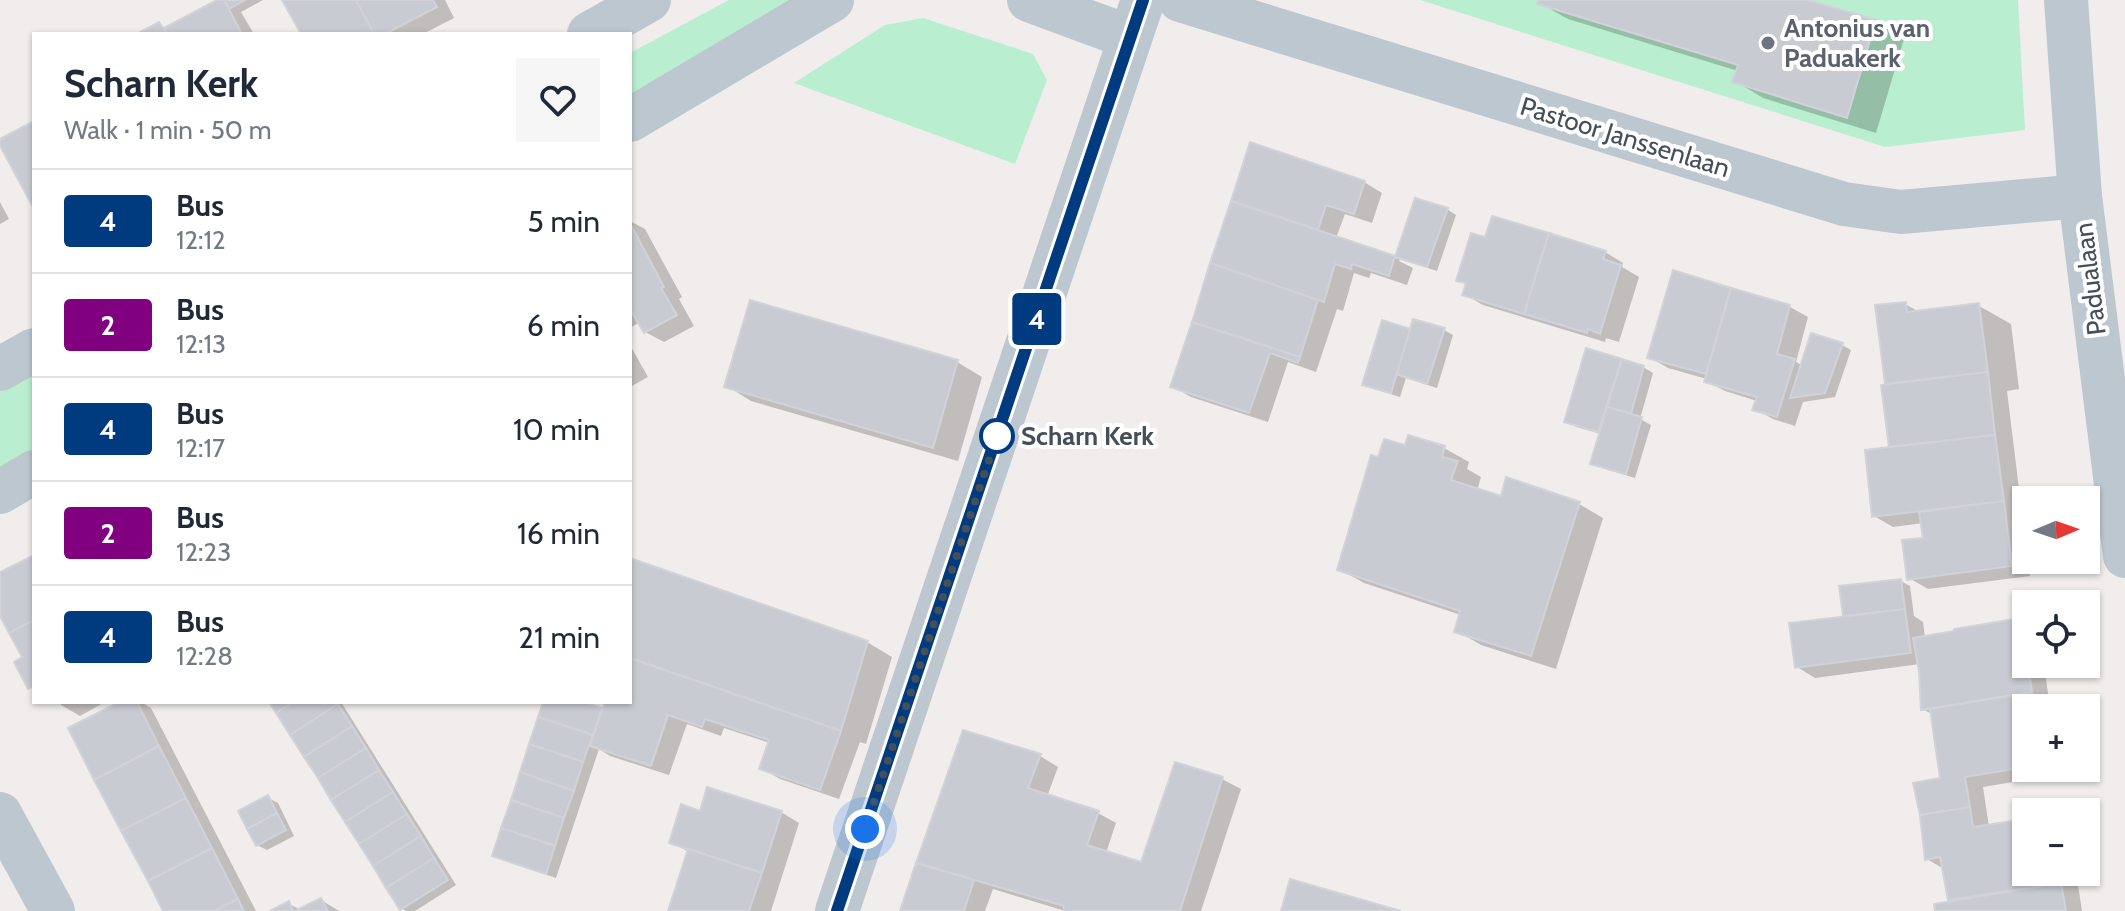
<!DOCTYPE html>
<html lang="en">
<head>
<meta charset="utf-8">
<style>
  body { margin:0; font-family:Cabin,sans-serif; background:#f6f6f7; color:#1f2937; height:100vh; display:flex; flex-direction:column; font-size:30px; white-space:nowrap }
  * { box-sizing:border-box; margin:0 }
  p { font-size:26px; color:#747a83 }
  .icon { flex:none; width:44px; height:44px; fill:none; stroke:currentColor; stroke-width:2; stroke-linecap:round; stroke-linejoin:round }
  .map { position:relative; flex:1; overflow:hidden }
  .panel { position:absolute; left:32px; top:32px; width:600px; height:672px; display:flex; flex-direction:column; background:#fff; border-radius:0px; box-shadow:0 2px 6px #0004 }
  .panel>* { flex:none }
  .badge { padding:0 16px; border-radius:6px; font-size:28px; line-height:52px }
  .needle { width:52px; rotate:88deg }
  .controls { position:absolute; left:2012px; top:486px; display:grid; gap:16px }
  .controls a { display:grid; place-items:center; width:88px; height:88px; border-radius:0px; background:#fff; box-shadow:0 2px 6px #0004; font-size:40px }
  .you { position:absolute; width:40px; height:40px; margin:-20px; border:6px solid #fff; border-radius:50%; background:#1a73e8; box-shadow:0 0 0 12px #1a73e833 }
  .map>.badge { position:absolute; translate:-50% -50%; box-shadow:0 0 0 4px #fff }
  .round { display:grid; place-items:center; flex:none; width:84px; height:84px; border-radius:0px; background:#f6f6f7 }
  .head { display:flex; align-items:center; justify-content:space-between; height:136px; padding:0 32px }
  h1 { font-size:38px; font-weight:800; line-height:60px }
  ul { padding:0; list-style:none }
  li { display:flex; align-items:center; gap:24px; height:104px; padding:0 32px; border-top:2px solid #e0e1e3 }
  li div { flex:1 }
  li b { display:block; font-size:30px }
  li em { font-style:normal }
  li .badge { min-width:88px; font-weight:700; text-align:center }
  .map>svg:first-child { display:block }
  .green { fill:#baeed0 }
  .shadow { fill:#0003 }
  .building { fill:#c9cbd3; stroke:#d1d3d8; stroke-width:2 }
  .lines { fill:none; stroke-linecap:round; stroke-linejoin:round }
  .minor { stroke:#bdc7cf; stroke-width:44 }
  .line-casing { stroke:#fff; stroke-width:18 }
  .line { stroke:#003b80; stroke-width:12 }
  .walk { stroke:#454f5a; stroke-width:8; stroke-dasharray:0 14.4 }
  .worship-dot { fill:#6b7280; stroke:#fff; stroke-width:3 }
  .stop-dot { fill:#fff; stroke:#003b80; stroke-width:4 }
  .labels { text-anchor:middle; stroke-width:8; stroke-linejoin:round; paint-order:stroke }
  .worship-label { font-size:26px; font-weight:bold; fill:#5b616d; stroke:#fff; text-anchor:start }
  .street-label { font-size:26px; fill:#454f5a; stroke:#fff }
  .stop-label { font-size:26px; font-weight:bold; fill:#454f5a; stroke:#fff; text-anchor:start }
</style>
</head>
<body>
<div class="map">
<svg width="2125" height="911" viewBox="0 0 2125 911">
  <rect width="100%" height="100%" fill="#f0edec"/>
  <g class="green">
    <path d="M729,0h90l-189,109v-56z"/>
    <path d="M1420,0h598l7,130 -140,17z"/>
    <path d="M923,18l110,36 14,26 -32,84 -221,-81 91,-58z"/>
    <path d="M34,370v83l-34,20v-84z"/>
  </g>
  <g class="shadow">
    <path d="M222,0h41l-22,12 13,22h-113l18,-10 8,5z"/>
    <path d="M285,0h160l9,18 -31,16h-120z"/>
    <path d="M1540,0h261l75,22 28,17 -28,94 -113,-35 -28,-17 3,-10 -170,-52 -29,-16z"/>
    <path d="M1251,144l113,38 18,11 -10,30 -27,-9 -9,24 61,21 19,-59 31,9 9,6 -19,56 -37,-12 -1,2 14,7 -6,17 -36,-12 -2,5 -15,-5 -11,38 -6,-2 -21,63 -28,-10 -20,60 -77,-25 -19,-11z"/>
    <path d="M0,202l9,17 -9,5z"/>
    <path d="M630,221l15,8 37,68 -3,2 15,27 -30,16 -19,-10 -5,-10 -10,6z"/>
    <path d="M1605,252l18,11 -1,4 17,10 -20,65 -13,-4 -1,4 -122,-37 -19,-11 3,-9 -8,-5z"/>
    <path d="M1674,273l116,34 18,10 -12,45 6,3 40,-20 9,5 -16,47 -32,5 -8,24 -22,-7 -18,-10 2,-8 -32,-10 -19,-10 1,-2 -39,-11 -19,-11z"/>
    <path d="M751,302l206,60 25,15 -24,84 -207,-60 -24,-15z"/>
    <path d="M1905,304l16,9 58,-7 32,18 8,65 -12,2 19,155v14h2l2,16 -102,13 -19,-11 16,-39 -2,-16 -30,4 -19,-11 18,-67 -9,-63h4l-10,-79z"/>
    <path d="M1444,330l9,5 -16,53 -31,-10 -6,19 -26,-8 -10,-5 47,-53z"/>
    <path d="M630,345l18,32 -18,10z"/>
    <path d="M1588,351l55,16 10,6 -13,46 11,6 -16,53 -33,-10 -9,-5 8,-29 -25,-7 -9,-6z"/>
    <path d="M1406,448h38l25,14 -2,7 14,8 -4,14 25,8 77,5 24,14 -47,151 -75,-24 -24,-14 4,-16 -97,-32 -25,-14 40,-109z"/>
    <path d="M630,560l237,82 25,15 -26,87 -6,-2 -21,57 -59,-20 -19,-11 9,-25 -46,-15 -3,8 -34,-12 -18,51 -59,-19 -11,-7 -43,129 -52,-18 -9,-5 50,-153h33l26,9 2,-9h24z"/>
    <path d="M1901,581l9,5 4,30 9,6 2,16 96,-18 5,4v40h18l6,44h-24v60h33l1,6 -77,13 6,40 37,-6v51h50l6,39h-145l13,-9 -6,-33 -17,-10 15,-80 -9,-64 -10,-6 -3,-45 -105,14 -18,-11 50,-49 -2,-3z"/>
    <path d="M60,702h45l-25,14 -19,-11z"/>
    <path d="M123,702h18l10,6 105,203h-91z"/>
    <path d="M271,702h70l115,183 -41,26h-9l-5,-3z"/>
    <path d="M964,732l76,24 18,11 -11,30 51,16 18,10 -10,30 37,11 33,-100 46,15 19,10 -40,122h-136l-72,-22 -8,22h-83z"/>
    <path d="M268,798l10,5 16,33 -27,14 -10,-5z"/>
    <path d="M781,812l18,11 -28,88h-101l19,-59 -18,-10 30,-29z"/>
    <path d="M321,900l18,11h-65l15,-7 12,6z"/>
  </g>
  <g class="building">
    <path d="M217,0h7l18,34h-75l-3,-6z"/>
    <path d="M224,0h21l-16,9z"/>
    <path d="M282,0h74l18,34h-73z"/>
    <path d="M356,0h77l4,7 -52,27h-11z"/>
    <path d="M1538,0h270l68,20 -29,98 -115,-36 6,-17 -201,-61z"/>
    <path d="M159,22l8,12h-30z"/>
    <path d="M34,121v88l-34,-63v-7z"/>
    <path d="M1250,142l115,39 -11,33 -28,-9 -8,25 -87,-29z"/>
    <path d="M1415,198l33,10 -21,59 -32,-10z"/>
    <path d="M1231,201l164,55 -6,20 -37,-12 -1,5 -16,-5 -11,38 -114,-39z"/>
    <path d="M1492,216l57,17 -25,81 -62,-19 4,-12 -10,-2 15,-48 14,4z"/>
    <path d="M630,223l34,64 -3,1 16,27 -33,18 -14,-24z"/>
    <path d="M1549,233l57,18 -3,8 18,6 -21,69 -12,-5 -1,4 -63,-19z"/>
    <path d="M1210,263l108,37 -18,57 -108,-35z"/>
    <path d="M1673,270l58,18 -25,86 -59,-16z"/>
    <path d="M1731,288l59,17 -13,49 18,5 -18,58 -25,-7 5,-13 -53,-15z"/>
    <path d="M750,300l208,60 -25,88 -209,-61z"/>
    <path d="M1906,302l1,10 72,-9 9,69 -103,12 -10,-79z"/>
    <path d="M1413,319l32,9 -18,56 -31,-10z"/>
    <path d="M1382,320l28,9 -19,64 -29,-8z"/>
    <path d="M1192,322l108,35 -2,6 -28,-10 -21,60 -79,-26z"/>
    <path d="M1811,333l32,10 -18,50 -35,5z"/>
    <path d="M1586,348l36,11 -24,73 -34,-10z"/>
    <path d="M1622,359l22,7 -13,48 -24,-7z"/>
    <path d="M1988,372l7,63 -106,12 -8,-62z"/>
    <path d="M1607,407l35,10 -16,57 -36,-10z"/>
    <path d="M1408,435l37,11 -3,11 16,4 -7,19 50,16 5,-19 74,25 -49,154 -77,-24 6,-21 -123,-41 34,-115 7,2 6,-18 21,6z"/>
    <path d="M1995,435l9,66 -132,16 -7,-67z"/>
    <path d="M2004,501l8,65 -105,14 -5,-40 21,-2 -4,-26z"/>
    <path d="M34,555v65l-25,13 -9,-17v-44z"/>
    <path d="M630,558l238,83 -27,90 -211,-73z"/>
    <path d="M1901,579l4,30 -62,7 -4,-30z"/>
    <path d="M1905,609l6,44 -116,15 -6,-45z"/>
    <path d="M2021,618l5,46h2l4,28 -111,18 -2,-39 -6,-33 41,-7v-2z"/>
    <path d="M34,620v66l-6,3 -14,-27 8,-5 -13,-24z"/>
    <path d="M630,658l211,73 -21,59 -61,-21 10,-29 -64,-21 -3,8 -34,-12 -17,51 -61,-20 15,-44h25z"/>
    <path d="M2032,692l2,16h-8v59l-61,10 5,30 -50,8 -7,-32 27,-5 -10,-69z"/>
    <path d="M119,702h18l22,44 -65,34 -26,-52z"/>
    <path d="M269,702h24l-17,11z"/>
    <path d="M293,702h43l2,2 -48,31 -14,-22z"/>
    <path d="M543,702h41l18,6 -9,27 -55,-18z"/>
    <path d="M338,704l14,22 -48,31 -14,-22z"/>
    <path d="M538,717l55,18 -10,27 -54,-18z"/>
    <path d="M352,726l14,22 -48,30 -14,-21z"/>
    <path d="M963,730l78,24 -13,34 71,23 -12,34 54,17 34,-100 48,15 -43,134h-117l1,-5 -148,-43z"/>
    <path d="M529,744l54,18 -9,29 -54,-19z"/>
    <path d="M159,746l27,52 -65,33 -27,-51z"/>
    <path d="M366,748l13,22 -48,30 -13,-22z"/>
    <path d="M379,770l14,22 -48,30 -14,-22z"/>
    <path d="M520,772l54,19 -10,27 -53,-18z"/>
    <path d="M707,787l75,24 -20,62 -93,-30 12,-39 19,7z"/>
    <path d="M393,792l14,22 -48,30 -14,-22z"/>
    <path d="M268,795l9,18 -30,16 -9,-18z"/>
    <path d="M186,798l26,50 -64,33 -27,-50z"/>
    <path d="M511,800l53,18 -9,28 -54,-18z"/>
    <path d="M1970,807l3,20 53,-8v53h33l2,11 -113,17 -8,-43 -15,3 -5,-45z"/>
    <path d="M277,813l9,17 -30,16 -9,-17z"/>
    <path d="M407,814l14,22 -48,30 -14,-22z"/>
    <path d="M501,828l54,18 -9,28 -54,-18z"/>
    <path d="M421,836l13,22 -48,30 -13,-22z"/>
    <path d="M212,848l26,51 -23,12h-52l-15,-30z"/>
    <path d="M688,849l74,24 -13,38h-81z"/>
    <path d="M434,858l14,22 -48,30 -14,-22z"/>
    <path d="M916,863l58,17 -10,31h-64z"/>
    <path d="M1290,879l111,32h-120z"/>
    <path d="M2061,883l5,28h-131l-1,-7z"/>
    <path d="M321,898l7,13h-33z"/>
    <path d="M238,899l6,12h-29z"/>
    <path d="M289,901l4,10h-23z"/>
  </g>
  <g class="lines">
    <g class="minor">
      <path d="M1029,0l100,37"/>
      <path d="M1180,0l664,204 57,8 179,-16"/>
      <path d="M2066,0l14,196 45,360"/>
      <path d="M589,34l60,-34"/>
      <path d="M630,120l202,-120"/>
      <path d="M0,369l34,-19"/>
      <path d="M0,492l34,-20"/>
      <path d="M0,814l53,97"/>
      <path d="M837,911l306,-911"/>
    </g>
  </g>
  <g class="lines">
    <defs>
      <path id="line" d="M837,911l306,-911"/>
    </defs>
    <use href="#line" class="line-casing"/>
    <use href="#line" class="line"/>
    <path class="walk" d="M865,829l132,-393"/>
  </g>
  <circle class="worship-dot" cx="1768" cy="43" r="8"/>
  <circle class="stop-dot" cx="997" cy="436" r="16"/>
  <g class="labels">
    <g class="worship-label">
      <text x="1784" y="37">Antonius van<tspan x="1784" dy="30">Paduakerk</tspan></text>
    </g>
    <g class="street-label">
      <text transform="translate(1625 137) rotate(17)" y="9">Pastoor Janssenlaan</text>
      <text transform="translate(2090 279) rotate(-97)" y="9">Padualaan</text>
    </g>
    <g class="stop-label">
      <text x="1021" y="445">Scharn Kerk</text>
    </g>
  </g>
</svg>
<div class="controls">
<a><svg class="needle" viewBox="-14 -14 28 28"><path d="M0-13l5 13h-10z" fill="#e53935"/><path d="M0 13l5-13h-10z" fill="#747a83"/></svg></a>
<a><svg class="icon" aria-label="locate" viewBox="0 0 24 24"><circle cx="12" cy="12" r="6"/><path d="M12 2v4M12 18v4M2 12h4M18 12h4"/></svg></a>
<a>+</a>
<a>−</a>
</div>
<div class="you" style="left:865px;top:829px"></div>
<b class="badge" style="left:1037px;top:319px;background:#003b80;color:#fff">4</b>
<section class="panel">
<div class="head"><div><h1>Scharn Kerk</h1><p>Walk · 1 min · 50 m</p></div><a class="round"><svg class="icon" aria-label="heart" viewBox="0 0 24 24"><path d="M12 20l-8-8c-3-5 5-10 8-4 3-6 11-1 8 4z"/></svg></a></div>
<ul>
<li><span class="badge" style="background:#003b80;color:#fff">4</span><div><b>Bus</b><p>12:12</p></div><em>5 min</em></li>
<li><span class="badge" style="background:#800080;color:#fff">2</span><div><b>Bus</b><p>12:13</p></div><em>6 min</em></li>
<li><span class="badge" style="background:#003b80;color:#fff">4</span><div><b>Bus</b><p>12:17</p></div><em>10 min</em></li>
<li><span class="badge" style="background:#800080;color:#fff">2</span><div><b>Bus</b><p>12:23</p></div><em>16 min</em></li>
<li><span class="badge" style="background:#003b80;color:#fff">4</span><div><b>Bus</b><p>12:28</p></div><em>21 min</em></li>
</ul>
</section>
</div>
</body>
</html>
